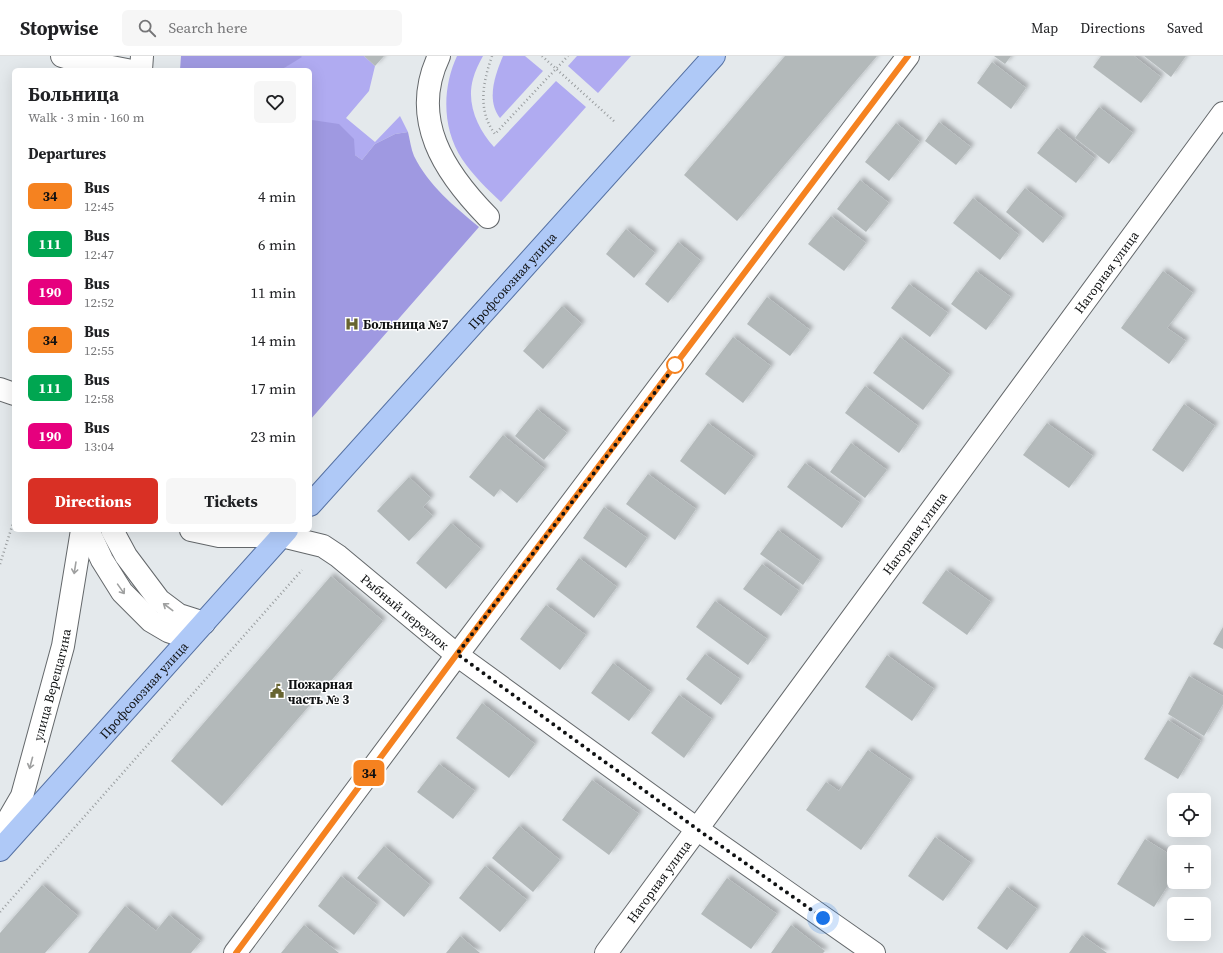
<!DOCTYPE html>
<html lang="en">
<head>
<meta charset="utf-8">
<style>
  body { margin:0; font-family:"Source Serif 4",serif; background:#f6f6f6; color:#202124; height:100vh; display:flex; flex-direction:column; font-size:15px; white-space:nowrap }
  * { box-sizing:border-box; margin:0 }
  p { font-size:13px; color:#757577 }
  .icon { flex:none; width:22px; height:22px; fill:none; stroke:currentColor; stroke-width:2; stroke-linecap:round; stroke-linejoin:round }
  .map { position:relative; flex:1; overflow:hidden }
  .side { position:absolute; left:12px; top:12px; width:300px; height:464px; display:flex; flex-direction:column; background:#fff; border-radius:6px; box-shadow:0 4px 16px #0002 }
  .side>* { flex:none }
  .badge { padding:0 8px; border-radius:6px; font-size:14px; line-height:26px }
  .tools { position:absolute; left:1167px; top:737px; display:grid; gap:8px }
  .tools a { display:grid; place-items:center; width:44px; height:44px; border-radius:6px; background:#fff; box-shadow:0 4px 16px #0002; font-size:20px }
  .you { position:absolute; width:20px; height:20px; margin:-10px; border:3px solid #fff; border-radius:50%; background:#1a73e8; box-shadow:0 0 0 6px #1a73e833 }
  .map>.badge { position:absolute; translate:-50% -50%; box-shadow:0 0 0 2px #fff }
  h2 { padding:0 16px; font-size:15px; line-height:36px }
  .round { display:grid; place-items:center; flex:none; width:42px; height:42px; border-radius:6px; background:#f6f6f6 }
  .overview { display:flex; align-items:center; justify-content:space-between; height:68px; padding:0 16px }
  h1 { font-size:19px; font-weight:700; line-height:30px }
  .cta { display:flex; gap:8px; margin-top:auto; padding:8px 16px }
  .cta a { flex:1; height:46px; border-radius:6px; background:#d93025; color:#fff; font-size:16px; font-weight:700; line-height:46px; text-align:center }
  .cta a+a { background:#f6f6f6; color:#202124 }
  ul { padding:0; list-style:none }
  li { display:flex; align-items:center; gap:12px; height:48px; padding:0 16px }
  li div { flex:1 }
  li b { display:block; font-size:15px }
  li em { font-style:normal }
  li .badge { min-width:44px; font-weight:700; text-align:center }
  header { display:flex; align-items:center; gap:24px; box-sizing:border-box; height:56px; padding:0 20px; background:#fff; border-bottom:1px solid #e0e0e0 }
  header strong { font-size:19px }
  nav { display:flex; gap:22px; margin-inline-start:auto; font-size:14px }
  .search { width:280px; height:36px; background:#f6f6f6; display:flex; align-items:center; gap:10px; box-sizing:border-box; padding:0 14px; border-radius:6px; color:#757577; font-size:15px }
  .map>svg:first-child { display:block }
  .green { fill:#b0abf1 }
  .forest { fill:#9f99e1 }
  .building { fill:#b3b9ba; filter:url(#shadow) }
  .lines { fill:none; stroke-linecap:round; stroke-linejoin:round }
  .minor-casing { stroke:#64686b; stroke-width:24 }
  .major-casing { stroke:#5571a3; stroke-width:24 }
  .path { stroke:#999d9f; stroke-width:2.5; stroke-dasharray:1 3; stroke-linecap:butt }
  .minor { stroke:#fff; stroke-width:22 }
  .major { stroke:#afc9f7; stroke-width:22 }
  .oneway { stroke:#9fa0a0 }
  .line-casing { stroke:#fff; stroke-width:9 }
  .line { stroke:#f58220; stroke-width:6 }
  .walk { stroke:#0f1112; stroke-width:4; stroke-dasharray:0 7.2 }
  .stop-dot { fill:#fff; stroke:#f58220; stroke-width:2 }
  .labels { text-anchor:middle; stroke-width:3; stroke-linejoin:round; paint-order:stroke }
  .street-label { font-size:13px; fill:#0f1112; stroke:#fff }
  .poi-label { font-size:13px; font-weight:bold; fill:#0f1112; stroke:#fff; text-anchor:start }
</style>
</head>
<body>
<header>
<strong>Stopwise</strong>
<div class="search"><svg class="icon" aria-label="search" viewBox="0 0 24 24"><circle cx="10" cy="10" r="6"/><path d="M15 15l6 6"/></svg>Search here</div>
<nav><a>Map</a><a>Directions</a><a>Saved</a></nav>
</header>
<div class="map">
<svg width="1223" height="897" viewBox="0 0 1223 897">
  <defs>
    <filter id="shadow"><feDropShadow dx="3.5" dy="-3.5" stdDeviation="2" flood-color="#0004"/></filter>
  </defs>
  <rect width="100%" height="100%" fill="#e4e9ec"/>
  <g class="green">
    <path d="M301,0h63l11,10 -6,25 -23,27 29,24 25,-26 8,16 -13,2 -20,10 -13,16 -7,-5 -43,-35 -2,1v-51h-29z"/>
    <path d="M457,0h26c-4,7 -8,15 -10,23 -7,25 5,50 21,68l62,-66 30,26 -85,95c-14,-13 -28,-27 -39,-43 -20,-30 -20,-71 -5,-103z"/>
    <path d="M503,0h22l18,15 -43,47c-14,-18 -5,-43 3,-62z"/>
    <path d="M577,0h54l-33,37 -30,-27z"/>
  </g>
  <g class="forest">
    <path d="M181,0h120l1,1 -21,13h-101z"/>
    <path d="M312,64l27,4 15,15 1,16 7,5 13,-16 20,-10 13,-2c2,8 3,17 6,24 14,29 41,51 65,71l-169,193v-299z"/>
  </g>
  <g class="building">
    <path d="M364,0h20l-9,10z"/>
    <path d="M785,0h92l-140,165 -53,-46z"/>
    <path d="M994,0h17l-6,8z"/>
    <path d="M1101,0h33l27,21 -20,26 -48,-36z"/>
    <path d="M1144,0h42l-15,21z"/>
    <path d="M992,6l34,26 -15,21 -34,-26z"/>
    <path d="M1099,51l34,26 -24,31 -34,-26z"/>
    <path d="M939,66l32,25 -15,18 -31,-24z"/>
    <path d="M896,67l24,19 -31,39 -24,-19z"/>
    <path d="M1057,72l38,31 -19,24 -39,-30z"/>
    <path d="M860,124l29,23 -23,29 -29,-23z"/>
    <path d="M1025,132l38,30 -20,25 -37,-31z"/>
    <path d="M973,142l46,37 -19,25 -47,-37z"/>
    <path d="M831,160l35,27 -22,28 -36,-27z"/>
    <path d="M626,173l29,24 -21,25 -28,-24z"/>
    <path d="M678,186l23,19 -33,42 -23,-19z"/>
    <path d="M976,215l35,26 -25,33 -35,-26z"/>
    <path d="M1163,215l30,22 -26,35 19,13 -17,23 -48,-36z"/>
    <path d="M909,228l39,29 -18,24 -39,-29z"/>
    <path d="M767,241l43,33 -20,26 -43,-32z"/>
    <path d="M562,250l20,18 -39,45 -20,-18z"/>
    <path d="M733,281l38,29 -28,37 -38,-29z"/>
    <path d="M900,281l50,38 -27,35 -50,-37z"/>
    <path d="M865,330l53,40 -19,27 -54,-40z"/>
    <path d="M1184,348l31,22 -32,46 -31,-22z"/>
    <path d="M537,353l30,24 -23,27 -29,-24z"/>
    <path d="M708,367l46,34 -29,38 -45,-34z"/>
    <path d="M1047,367l46,33 -24,32 -46,-33z"/>
    <path d="M503,379l42,34 -28,34 -17,-14 -6,8 -25,-20z"/>
    <path d="M851,387l36,27 -22,28 -35,-26z"/>
    <path d="M805,407l55,40 -18,25 -55,-41z"/>
    <path d="M648,418l48,35 -21,31 -49,-36z"/>
    <path d="M409,421l22,21 -8,9 10,9 -24,25 -32,-30z"/>
    <path d="M604,451l43,31 -21,30 -43,-30z"/>
    <path d="M451,467l30,26 -35,40 -30,-26z"/>
    <path d="M778,474l42,31 -17,24 -43,-31z"/>
    <path d="M579,502l38,29 -23,31 -38,-29z"/>
    <path d="M762,508l37,27 -18,25 -38,-27z"/>
    <path d="M946,514l45,32 -24,33 -45,-32z"/>
    <path d="M331,520l52,45 -161,185 -51,-45z"/>
    <path d="M715,545l52,38 -19,26 -52,-38z"/>
    <path d="M546,549l40,30 -26,35 -40,-31z"/>
    <path d="M1223,571v22l-10,-5z"/>
    <path d="M705,598l35,25 -19,26 -35,-26z"/>
    <path d="M887,599l47,34 -22,32 -47,-34z"/>
    <path d="M613,607l38,29 -22,29 -38,-28z"/>
    <path d="M1189,620l34,20v8l-19,32 -36,-22z"/>
    <path d="M679,639l33,24 -28,39 -33,-25z"/>
    <path d="M482,647l53,41 -26,34 -53,-40z"/>
    <path d="M1168,664l33,21 -23,38 -34,-20z"/>
    <path d="M868,694l43,30 -50,70 -55,-40 20,-28 13,9z"/>
    <path d="M439,708l36,27 -22,28 -36,-27z"/>
    <path d="M592,724l47,34 -30,41 -47,-35z"/>
    <path d="M519,770l41,34 -27,32 -41,-34z"/>
    <path d="M935,781l36,26 -28,38 -35,-25z"/>
    <path d="M1145,783l29,18v19l-20,31 -37,-23z"/>
    <path d="M384,790l46,39 -26,32 -47,-39z"/>
    <path d="M485,810l42,34 -27,32 -41,-34z"/>
    <path d="M341,820l36,29 -23,30 -36,-29z"/>
    <path d="M727,822l50,36 -26,35 -50,-35z"/>
    <path d="M42,829l36,31 -33,37h-45v-20z"/>
    <path d="M1007,831l30,22 -30,41 -30,-22z"/>
    <path d="M125,850l31,25 13,-16 32,26 -10,12h-103z"/>
    <path d="M304,869l35,28h-58z"/>
    <path d="M791,869l34,26 -2,2h-52z"/>
    <path d="M1082,879l25,18h-38z"/>
    <path d="M460,880l20,17h-34z"/>
  </g>
  <g class="lines">
    <defs>
      <g id="minor">
        <path d="M62,0l13,4 52,10"/>
        <path d="M439,0c-30,63 5,116 49,161"/>
        <path d="M141,14l1,-14"/>
        <path d="M0,333l14,5"/>
        <path d="M88,474l14,30 20,32 29,29 17,10 21,7"/>
        <path d="M112,474l14,26 33,44 20,15 25,8"/>
        <path id="s1" d="M191,474l28,6h63l41,10 15,10 119,99 240,174 177,124"/>
        <path id="s2" d="M0,778l22,-38 41,-150 19,-116"/>
        <path d="M235,897l222,-298 451,-599"/>
        <path id="s3" d="M606,897l617,-840"/>
      </g>
      <g id="major">
        <path id="s4" d="M310,449l404,-449"/>
        <path id="s5" d="M0,794l287,-320"/>
      </g>
    </defs>
    <use href="#minor" class="minor-casing"/>
    <use href="#major" class="major-casing"/>
    <g class="path">
      <path d="M492,0c-9,26 -15,54 3,78l73,-78"/>
      <path d="M542,0l74,67"/>
      <path d="M0,508l14,-44"/>
      <path d="M0,856l302,-342"/>
    </g>
    <use href="#minor" class="minor"/>
    <use href="#major" class="major"/>
  </g>
  <defs><path id="oneway-shaft" d="M-6 0H5M1.5-3L5.5 0L1.5 3" fill="none" stroke-width="1.6" stroke-linecap="round" stroke-linejoin="round"/></defs>
  <g class="oneway">
    <use href="#oneway-shaft" transform="translate(75 512) rotate(99)"/>
    <use href="#oneway-shaft" transform="translate(121 533) rotate(55)"/>
    <use href="#oneway-shaft" transform="translate(168 551) rotate(-143)"/>
    <use href="#oneway-shaft" transform="translate(31 707) rotate(105)"/>
  </g>
  <g class="lines">
    <defs>
      <path id="line" d="M236,897l221,-299 451,-598"/>
    </defs>
    <use href="#line" class="line-casing"/>
    <use href="#line" class="line"/>
    <path class="walk" d="M675,309l3,-3 -221,292 240,175 126,89"/>
  </g>
  <defs>
    <symbol id="hospital-bare" viewBox="-9 -9 18 18"><path d="M-5-5h3v3.5h4V-5h3V5h-3V1.5h-4V5h-3Z" fill="#676430" stroke="#fff" stroke-width="2.5" paint-order="stroke"/></symbol>
    <symbol id="civic-bare" viewBox="-9 -9 18 18"><path d="M-.6-6.5H3V-4.5H.6V-3L4-1V1h2V6H-6V1h2V-1L-.6-3ZM-1.2 2.5V6h2.4V2.5Z" fill="#676430" stroke="#fff" stroke-width="2.5" paint-order="stroke"/></symbol>
  </defs>
  <g fill-rule="evenodd">
    <use href="#hospital-bare" x="342" y="258" width="20" height="20"/>
    <use href="#civic-bare" x="267" y="625" width="20" height="20"/>
  </g>
  <circle class="stop-dot" cx="675" cy="309" r="8"/>
  <g class="labels">
    <g class="street-label">
      <text dy="5" stroke="none"><textPath href="#s3" startOffset="845">Нагорная улица</textPath></text>
      <text dy="5" stroke="none"><textPath href="#s4" startOffset="302">Профсоюзная улица</textPath></text>
      <text dy="5" stroke="none"><textPath href="#s3" startOffset="521">Нагорная улица</textPath></text>
      <text dy="5" stroke="none"><textPath href="#s1" startOffset="239">Рыбный переулок</textPath></text>
      <text dy="5" stroke="none"><textPath href="#s2" startOffset="159">улица Верещагина</textPath></text>
      <text dy="5" stroke="none"><textPath href="#s5" startOffset="215">Профсоюзная улица</textPath></text>
      <text dy="5" stroke="none"><textPath href="#s3" startOffset="89">Нагорная улица</textPath></text>
    </g>
    <g class="poi-label">
      <text x="363" y="273">Больница №7</text>
      <text x="288" y="633">Пожарная<tspan x="288" dy="15">часть № 3</tspan></text>
    </g>
  </g>
</svg>
<div class="tools">
<a><svg class="icon" aria-label="locate" viewBox="0 0 24 24"><circle cx="12" cy="12" r="6"/><path d="M12 2v4M12 18v4M2 12h4M18 12h4"/></svg></a>
<a>+</a>
<a>−</a>
</div>
<div class="you" style="left:823px;top:862px"></div>
<b class="badge" style="left:369px;top:717px;background:#f58220;color:#111">34</b>
<section class="side">
<div class="overview"><div><h1>Больница</h1><p>Walk · 3 min · 160 m</p></div><a class="round"><svg class="icon" aria-label="heart" viewBox="0 0 24 24"><path d="M12 20l-8-8c-3-5 5-10 8-4 3-6 11-1 8 4z"/></svg></a></div>
<h2>Departures</h2>
<ul>
<li><span class="badge" style="background:#f58220;color:#111">34</span><div><b>Bus</b><p>12:45</p></div><em>4 min</em></li>
<li><span class="badge" style="background:#00a651;color:#fff">111</span><div><b>Bus</b><p>12:47</p></div><em>6 min</em></li>
<li><span class="badge" style="background:#e6007e;color:#fff">190</span><div><b>Bus</b><p>12:52</p></div><em>11 min</em></li>
<li><span class="badge" style="background:#f58220;color:#111">34</span><div><b>Bus</b><p>12:55</p></div><em>14 min</em></li>
<li><span class="badge" style="background:#00a651;color:#fff">111</span><div><b>Bus</b><p>12:58</p></div><em>17 min</em></li>
<li><span class="badge" style="background:#e6007e;color:#fff">190</span><div><b>Bus</b><p>13:04</p></div><em>23 min</em></li>
</ul>
<div class="cta"><a>Directions</a><a>Tickets</a></div>
</section>
</div>
</body>
</html>
